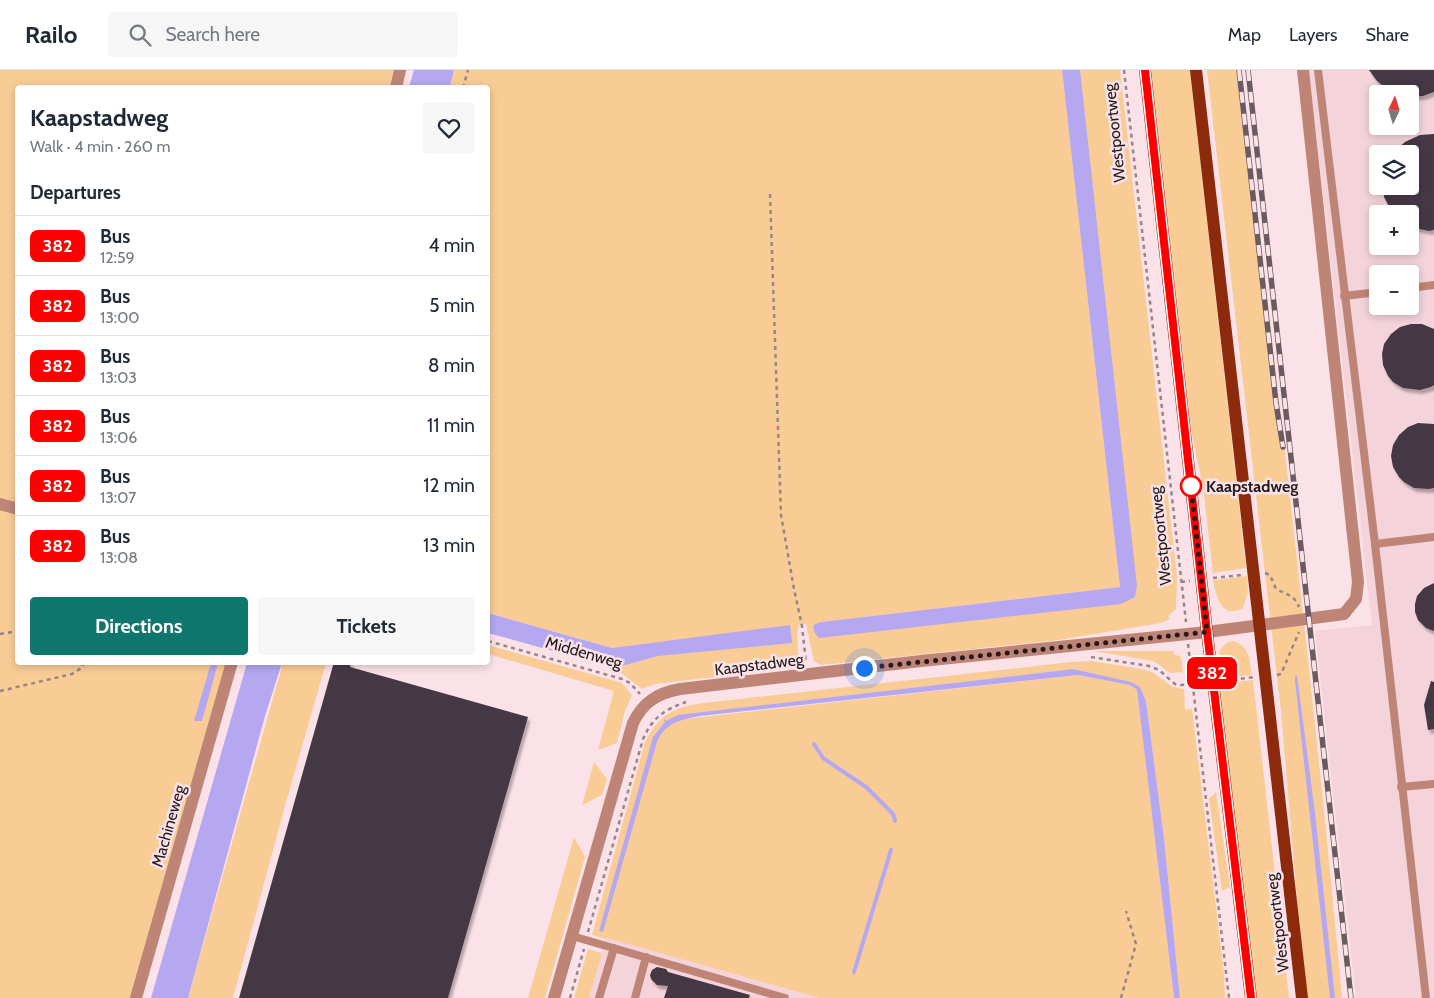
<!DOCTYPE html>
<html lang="en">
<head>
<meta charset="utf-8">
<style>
  body { margin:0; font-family:Cabin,sans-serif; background:#f6f6f7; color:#1f2937; height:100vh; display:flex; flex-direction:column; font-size:19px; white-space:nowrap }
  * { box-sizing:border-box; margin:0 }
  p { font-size:16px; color:#747a83 }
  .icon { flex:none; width:28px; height:28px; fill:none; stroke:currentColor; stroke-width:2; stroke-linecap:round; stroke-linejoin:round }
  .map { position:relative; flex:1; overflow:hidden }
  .drawer { position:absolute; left:15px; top:15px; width:475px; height:580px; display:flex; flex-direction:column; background:#fff; border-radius:5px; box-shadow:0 2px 8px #0003 }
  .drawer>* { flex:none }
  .badge { padding:0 10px; border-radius:8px; font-size:18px; line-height:32px }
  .needle { width:32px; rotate:4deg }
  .buttons { position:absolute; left:1369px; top:15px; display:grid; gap:10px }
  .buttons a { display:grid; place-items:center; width:50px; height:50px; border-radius:5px; background:#fff; box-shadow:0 2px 8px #0003; font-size:25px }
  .you { position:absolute; width:25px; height:25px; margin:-12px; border:4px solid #fff; border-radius:50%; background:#1a73e8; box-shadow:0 0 0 8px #1a73e833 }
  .map>.badge { position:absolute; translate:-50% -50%; box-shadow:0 0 0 2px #fff }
  h2 { padding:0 15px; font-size:19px; line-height:45px }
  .round { display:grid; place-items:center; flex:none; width:52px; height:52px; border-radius:5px; background:#f6f6f7 }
  .summary { display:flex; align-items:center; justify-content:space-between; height:85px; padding:0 15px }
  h1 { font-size:24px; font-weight:700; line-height:38px }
  .action { display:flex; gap:10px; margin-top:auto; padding:10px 15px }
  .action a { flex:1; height:58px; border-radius:5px; background:#0f766e; color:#fff; font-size:20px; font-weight:700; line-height:58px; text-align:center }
  .action a+a { background:#f6f6f7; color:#1f2937 }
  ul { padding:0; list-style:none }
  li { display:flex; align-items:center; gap:15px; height:60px; padding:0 15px; border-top:1px solid #e0e1e3 }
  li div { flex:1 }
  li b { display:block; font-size:19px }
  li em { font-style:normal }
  li .badge { min-width:55px; font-weight:700; text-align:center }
  header { display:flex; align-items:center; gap:30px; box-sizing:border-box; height:70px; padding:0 25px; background:#fff; border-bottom:1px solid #e0e1e3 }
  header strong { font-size:24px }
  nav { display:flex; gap:28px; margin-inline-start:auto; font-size:18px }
  .search { width:350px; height:45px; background:#f6f6f7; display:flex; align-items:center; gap:12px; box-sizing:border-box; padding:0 18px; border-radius:5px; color:#747a83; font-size:19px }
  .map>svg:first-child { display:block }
  .built { fill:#f4d3db; fill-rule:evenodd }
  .green { fill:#f9cc96; fill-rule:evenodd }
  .water { fill:#b5a8f1 }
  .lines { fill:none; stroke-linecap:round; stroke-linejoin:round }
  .stream { stroke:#b5a8f1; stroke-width:4 }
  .building { fill:#453845; filter:url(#shadow) }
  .path { stroke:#968589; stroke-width:2.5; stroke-dasharray:4 4; stroke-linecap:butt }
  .service { stroke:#be8576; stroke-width:8 }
  .minor { stroke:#be8576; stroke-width:12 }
  .tertiary { stroke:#be8576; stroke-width:12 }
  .primary { stroke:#8d2a0b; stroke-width:12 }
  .rail-casing { stroke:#695b5f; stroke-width:5.5 }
  .rail { stroke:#fbe2e8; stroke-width:4; stroke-dasharray:11; stroke-linecap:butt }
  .line-casing { stroke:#fff; stroke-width:11 }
  .line { stroke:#f00; stroke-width:8 }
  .walk { stroke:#221a1c; stroke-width:5; stroke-dasharray:0 9 }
  .stop-dot { fill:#fff; stroke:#f00; stroke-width:2.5 }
  .labels { text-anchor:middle; stroke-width:5; stroke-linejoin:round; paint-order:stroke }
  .street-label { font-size:16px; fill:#221a1c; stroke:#fbe2e8 }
  .stop-label { font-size:16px; font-weight:bold; fill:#221a1c; stroke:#fbe2e8; text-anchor:start }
</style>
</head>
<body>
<header>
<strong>Railo</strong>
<div class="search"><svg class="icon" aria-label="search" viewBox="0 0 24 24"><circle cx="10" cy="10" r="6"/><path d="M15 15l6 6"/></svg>Search here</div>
<nav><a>Map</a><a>Layers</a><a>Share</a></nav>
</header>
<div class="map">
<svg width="1434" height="928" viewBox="0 0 1434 928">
  <defs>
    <filter id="shadow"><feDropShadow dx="2.5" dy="4" stdDeviation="1" flood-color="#0004"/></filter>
  </defs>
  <rect width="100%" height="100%" fill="#fbe2e8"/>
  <g class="built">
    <path d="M1309,0h125v928h-78l-41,-367 57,-6zM1378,24h32v32h-32zM1378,84h32v32h-32zM1378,144h32v32h-32zM1378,204h32v32h-32z"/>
    <path d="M606,867l213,61h-230z"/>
  </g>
  <g class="green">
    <path d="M0,0h395l-5,18h-372l-1,417 -17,-5z"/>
    <path d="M454,0h608l58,517 -299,35 -8,3 1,7 321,-35 -57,-527h42l57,507 -1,32 -8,7 2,3 -9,4 -103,17 -237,25 -7,-4 -8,-37 -7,1 -2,9 2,33 -144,17 -13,5 -27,-21 43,-12 132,-30 -178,22 -124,-35v-525h-38z"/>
    <path d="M1151,0h39l56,498 -33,5 -10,-86 -12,-57z"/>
    <path d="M1207,0h34c35,309 73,618 101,928h-35l-4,-30 -22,-256z"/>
    <path d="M0,438l17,5 1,149 208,1 -95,335h-131z"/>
    <path d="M1247,506l1,16 -5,16c-22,12 -27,-12 -30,-28z"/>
    <path d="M1232,571c17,3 18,20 20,34l-34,4c-1,-13 -2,-35 14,-38z"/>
    <path d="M488,575l134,38 10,12 -7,16 -8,32 -19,7 16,-59 -126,-37z"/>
    <path d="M1094,581h80v3l7,3 2,15 -13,1 -9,-7 -8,-5z"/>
    <path d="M1091,591l51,8 10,3 21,15 11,2 1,21 7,-1 32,264 1,25h-45l-16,-160 -18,-137 -6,-14 -9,-1 6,4 2,14 35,294h-355l-212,-60 -1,1 -14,-4 53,-193c15,-28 27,-34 58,-39l368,-41zM1073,599l52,15 -47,-9 -394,44 5,-5z"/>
    <path d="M283,593h43l-41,143 -52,192h-45z"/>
    <path d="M1253,610l36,318h-35l-35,-314z"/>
    <path d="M594,692l13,17 -5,16 -20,10z"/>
    <path d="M1216,722l14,95 -8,4 -13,-92z"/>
    <path d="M574,767l11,20 -40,141h-17z"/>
    <path d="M588,879l14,4 -13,45h-15z"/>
  </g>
  <g class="water">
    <path d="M414,0h40l-4,17h-41z"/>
    <path d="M1062,0h18l57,516 -2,11 -14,7 -302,34 -5,-6 -1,-7 8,-3 299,-35z"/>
    <path d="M488,543l124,35 178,-23 2,18 -134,13 -43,12 -127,-35z"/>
    <path d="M211,593h7l-16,58h-8z"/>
    <path d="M247,593h35l-17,53 -77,282h-37z"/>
    <path d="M1073,599l58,13 9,5 6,14 18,137 16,160h-6l-37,-308 -7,-5 -52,-10 -378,41c-20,4 -34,6 -43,26l-54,190 -4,-1 54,-194 12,-15 -1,-2 1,-1 1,2 12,-6 8,-1z"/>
    <path d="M1297,605l18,138 20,185h-5l-35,-317v-5z"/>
  </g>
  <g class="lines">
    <g class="stream">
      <path d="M814,674l9,14 43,29 27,27 2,7"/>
      <path d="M854,902l37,-122"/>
    </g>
  </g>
  <g class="building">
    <path d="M1369,0h65v22l-11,4 -13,1v-3h-13l-6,-2 -14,-11z"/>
    <path d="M1434,64v96l-5,1 -19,-4v-13h-17l-9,-17 -1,-11h27v-32h-19l14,-12 15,-7z"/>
    <path d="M1411,254h11l12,5v56l-3,2 -11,3 -17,-2 -10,-6 -5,-6 -5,-11 -1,-11 2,-10 7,-10 9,-7z"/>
    <path d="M1418,353l16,1v64l-5,1 -15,-1 -10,-6 -5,-5 -6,-10 -2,-11 2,-11 6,-10 9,-8z"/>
    <path d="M1434,513v48l-8,-3 -8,-8 -3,-8v-8l2,-8 7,-8z"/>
    <path d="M334,592h17l-1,5 178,50 -80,281h-209z"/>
    <path d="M1431,611l3,1v47l-6,1 -4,-25z"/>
    <path d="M657,897l9,2 2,3 82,23 -1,3h-85l4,-12 -11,-1 -6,-6 -1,-4 2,-5z"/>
  </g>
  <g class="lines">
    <g class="path">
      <path d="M1124,0l62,552"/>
      <path d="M463,18l5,-18"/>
      <path d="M770,124l11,321 13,74 8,37 4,37"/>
      <path d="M1265,503l5,2 6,14c12,6 18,6 23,18"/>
      <path d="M1213,508l29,-3"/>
      <path d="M1181,512l9,-1"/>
      <path d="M0,564l18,-3"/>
      <path d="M488,571l134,38 8,4 10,11"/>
      <path d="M1188,574l41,354"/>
      <path d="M1091,587l58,9 10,4 16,14 6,1 21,-1"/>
      <path d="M1277,605l4,-1 18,-42"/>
      <path d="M1225,611l29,-4"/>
      <path d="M0,621l72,-17 11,-7v-5"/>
      <path d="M588,862l55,-193c10,-22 21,-29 43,-37"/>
      <path d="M570,928l14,-49"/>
      <path d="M1121,928l15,-54 -10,-33"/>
    </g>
    <g class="service">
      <path d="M1318,0l57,474 51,454"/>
      <path d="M1410,218l24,-3"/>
      <path d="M1344,226l34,-4"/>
      <path d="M1375,474l59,-7"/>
      <path d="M1401,717l33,-3"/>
      <path d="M572,866l213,62"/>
      <path d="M599,928l15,-50"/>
      <path d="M635,928l11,-41"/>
    </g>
    <g class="minor">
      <path d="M0,434l18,5"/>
      <path d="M554,928l79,-275c10,-21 25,-30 47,-34l241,-28 286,-29 137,-18 12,-15 2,-17 -55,-512"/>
    </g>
    <g class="tertiary">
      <path d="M396,18l4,-18"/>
      <path d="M136,928l96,-336"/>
    </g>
    <g class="primary">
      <path d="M1145,0l62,562 44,366"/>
      <path d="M1196,0l106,928"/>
    </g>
    <defs>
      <g id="rail">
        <path d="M1239,0l37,333 7,44"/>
        <path d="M1248,0l103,928"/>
      </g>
    </defs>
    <use href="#rail" class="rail-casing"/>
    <use href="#rail" class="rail"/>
  </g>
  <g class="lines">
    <defs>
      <path id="line" d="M1145,0l62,562 44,366"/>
    </defs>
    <use href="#line" class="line-casing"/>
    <use href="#line" class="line"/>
    <path class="walk" d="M864,598l343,-36 -16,-146"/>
  </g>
  <circle class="stop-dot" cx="1191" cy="416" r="10"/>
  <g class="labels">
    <g class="street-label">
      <text transform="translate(1114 63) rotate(-96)" y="6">Westpoortweg</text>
      <text transform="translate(1160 466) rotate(-96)" y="6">Westpoortweg</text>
      <text transform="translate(584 582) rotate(16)" y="6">Middenweg</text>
      <text transform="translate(759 594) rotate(-7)" y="6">Kaapstadweg</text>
      <text transform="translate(168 756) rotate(-74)" y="6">Machineweg</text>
      <text transform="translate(1277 853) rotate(-97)" y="6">Westpoortweg</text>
    </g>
    <g class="stop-label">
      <text x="1206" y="422">Kaapstadweg</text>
    </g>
  </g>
</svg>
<div class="buttons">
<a><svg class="needle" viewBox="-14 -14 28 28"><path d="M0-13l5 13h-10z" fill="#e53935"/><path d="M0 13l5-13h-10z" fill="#747a83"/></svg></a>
<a><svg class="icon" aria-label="layers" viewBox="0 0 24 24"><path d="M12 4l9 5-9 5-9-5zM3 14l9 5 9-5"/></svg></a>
<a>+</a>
<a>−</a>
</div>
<div class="you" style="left:864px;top:598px"></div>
<b class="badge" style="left:1212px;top:603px;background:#f00;color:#fff">382</b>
<section class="drawer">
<div class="summary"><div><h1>Kaapstadweg</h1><p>Walk · 4 min · 260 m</p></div><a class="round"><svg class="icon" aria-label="heart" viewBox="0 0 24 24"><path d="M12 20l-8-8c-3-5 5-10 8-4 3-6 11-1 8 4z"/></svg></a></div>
<h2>Departures</h2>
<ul>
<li><span class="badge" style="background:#f00;color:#fff">382</span><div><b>Bus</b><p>12:59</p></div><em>4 min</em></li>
<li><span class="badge" style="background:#f00;color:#fff">382</span><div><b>Bus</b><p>13:00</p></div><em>5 min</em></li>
<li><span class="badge" style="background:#f00;color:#fff">382</span><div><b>Bus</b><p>13:03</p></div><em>8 min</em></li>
<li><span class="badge" style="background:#f00;color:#fff">382</span><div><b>Bus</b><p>13:06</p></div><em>11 min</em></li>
<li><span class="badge" style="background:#f00;color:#fff">382</span><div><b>Bus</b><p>13:07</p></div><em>12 min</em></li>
<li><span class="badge" style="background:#f00;color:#fff">382</span><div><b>Bus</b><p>13:08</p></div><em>13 min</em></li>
</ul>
<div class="action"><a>Directions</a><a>Tickets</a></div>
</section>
</div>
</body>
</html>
